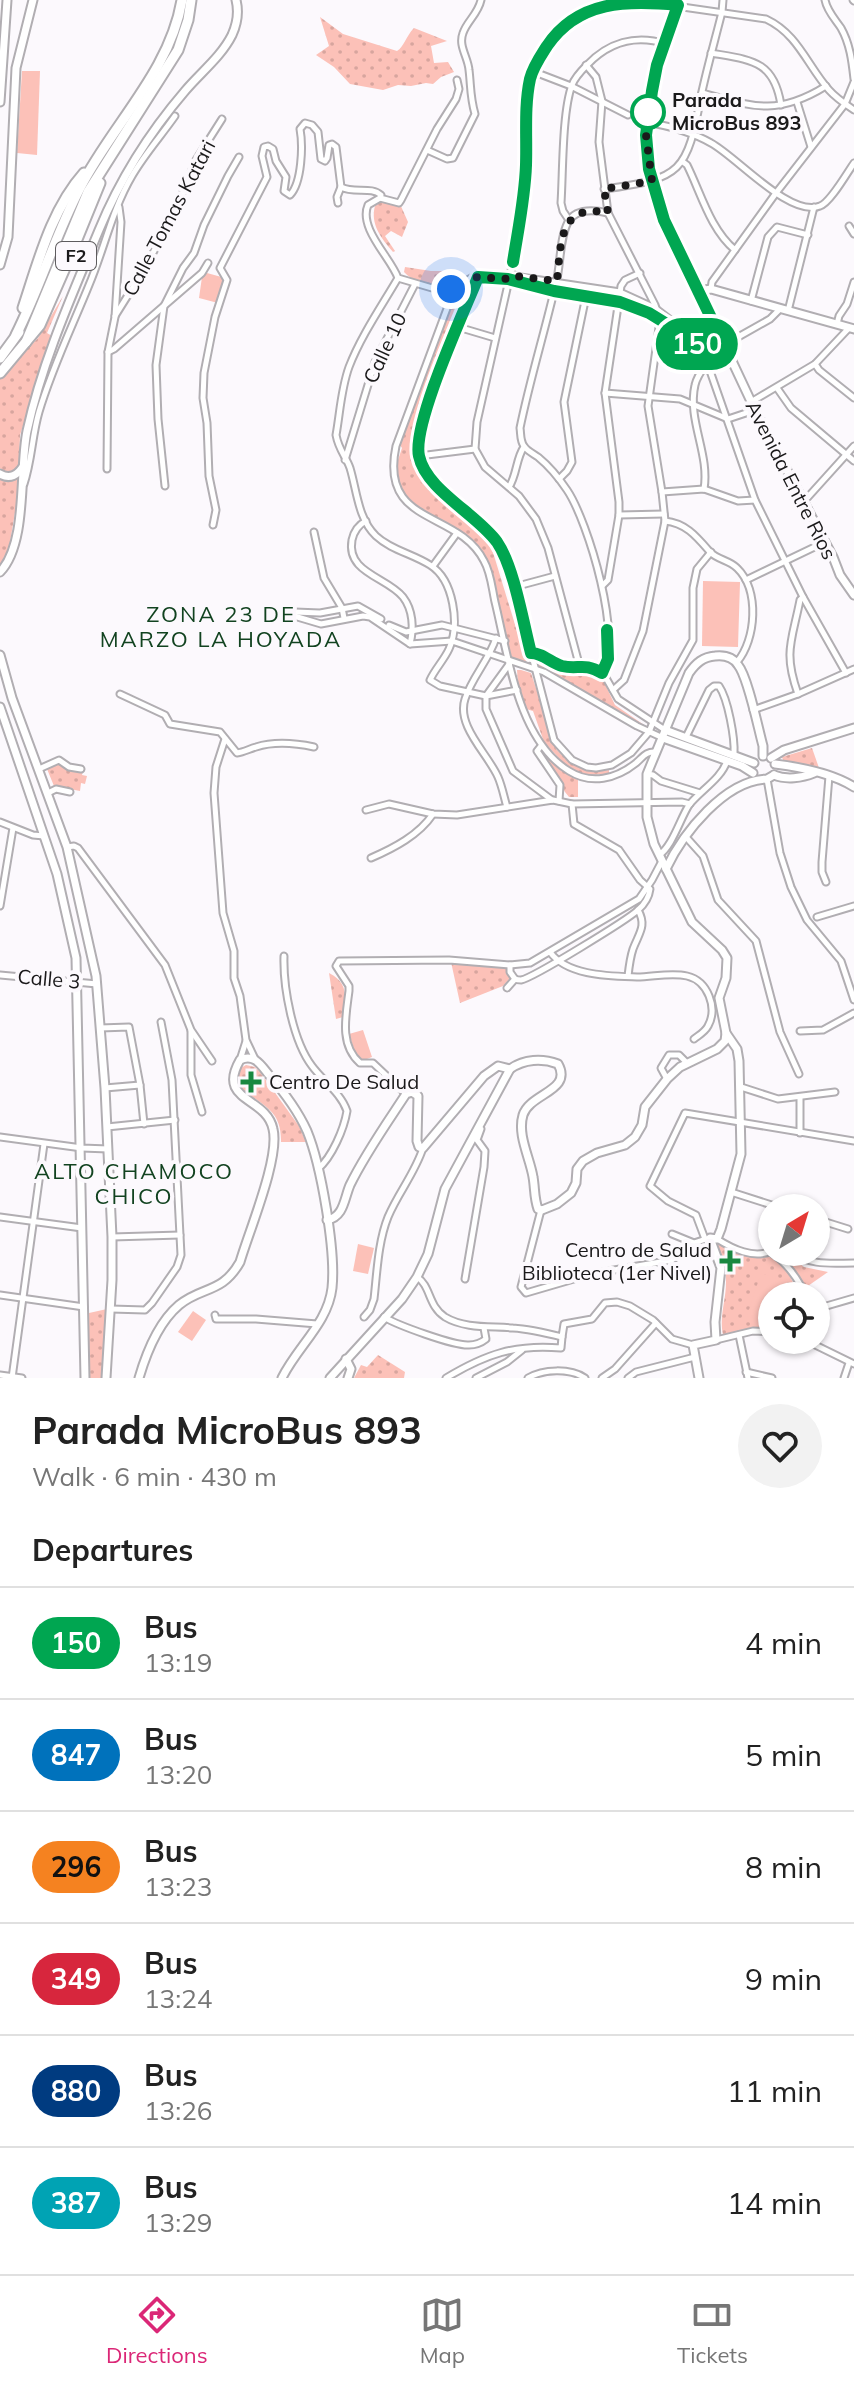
<!DOCTYPE html>
<html lang="en">
<head>
<meta charset="utf-8">
<style>
  body { margin:0; font-family:Mulish,sans-serif; background:#f2f2f2; color:#222; height:100vh; display:flex; flex-direction:column; font-size:30px; white-space:nowrap }
  * { box-sizing:border-box; margin:0 }
  p { font-size:26px; color:#767676 }
  .icon { flex:none; width:44px; height:44px; fill:none; stroke:currentColor; stroke-width:2; stroke-linecap:round; stroke-linejoin:round }
  .map { position:relative; height:1378px; overflow:hidden }
  .sheet { display:flex; flex-direction:column; background:#fff; flex:1 }
  .sheet>* { flex:none }
  .badge { padding:0 16px; border-radius:26px; font-size:28px; line-height:52px }
  .needle { width:52px; rotate:38deg }
  .controls { position:absolute; left:758px; top:1194px; display:grid; gap:16px }
  .controls a { display:grid; place-items:center; width:72px; height:72px; border-radius:50%; background:#fff; box-shadow:0 2px 6px #0004; font-size:40px }
  .you { position:absolute; width:40px; height:40px; margin:-20px; border:6px solid #fff; border-radius:50%; background:#1a73e8; box-shadow:0 0 0 12px #1a73e833 }
  .map>.badge { position:absolute; translate:-50% -50%; box-shadow:0 0 0 4px #fff }
  h2 { padding:0 32px; font-size:30px; line-height:72px }
  .round { display:grid; place-items:center; flex:none; width:84px; height:84px; border-radius:42px; background:#f2f2f2 }
  .head { display:flex; align-items:center; justify-content:space-between; height:136px; padding:0 32px }
  h1 { font-size:38px; font-weight:700; line-height:60px }
  ul { padding:0; list-style:none }
  li { display:flex; align-items:center; gap:24px; height:112px; padding:0 32px; border-top:2px solid #e0e0e0 }
  li div { flex:1 }
  li b { display:block; font-size:30px }
  li em { font-style:normal }
  li .badge { min-width:88px; font-weight:700; text-align:center }
  .menu { display:flex; justify-content:space-around; align-items:center; height:112px; border-top:2px solid #e0e0e0; background:#fff; font-size:22px; color:#767676 }
  .menu a { display:grid; justify-items:center; gap:4px }
  .menu .selected { color:#db2777 }
  .map>svg:first-child { display:block }
  .green { fill:url(#green-dots) }
  .pitch { fill:#fcc1b8 }
  .lines { fill:none; stroke-linecap:round; stroke-linejoin:round }
  .street-casing { stroke:#b1aeb2; stroke-width:9 }
  .secondary-casing { stroke:#b1aeb2; stroke-width:11 }
  .highway-casing { stroke:#b1aeb2; stroke-width:13 }
  .street { stroke:#fff; stroke-width:5 }
  .secondary { stroke:#fff; stroke-width:7 }
  .highway { stroke:#fff; stroke-width:9 }
  .line-casing { stroke:#fff; stroke-width:18 }
  .line { stroke:#00a651; stroke-width:12 }
  .walk { stroke:#1a191a; stroke-width:8; stroke-dasharray:0 14.4 }
  .stop-dot { fill:#fff; stroke:#00a651; stroke-width:4 }
  .poi-dot { fill:#198840; stroke:#fcf9fd; stroke-width:3 }
  .labels { text-anchor:middle; stroke-width:8; stroke-linejoin:round; paint-order:stroke }
  .shield { fill:#fcf9fd; stroke:#5e5c5e; stroke-width:2 }
  .shield-label { font-size:18px; font-weight:bold; fill:#1a191a }
  .stop-label { font-size:20px; font-weight:bold; fill:#1a191a; stroke:#fcf9fd; text-anchor:start }
  .street-label { font-size:20px; fill:#1a191a; stroke:#fcf9fd }
  .poi-label { font-size:20px; fill:#1a191a; stroke:#fcf9fd; text-anchor:start }
  .neighbourhood-label { font-size:22px; letter-spacing:2px; fill:#124320; stroke:#fcf9fd }
</style>
</head>
<body>
<div class="map">
<svg width="854" height="1378" viewBox="0 0 854 1378">
  <defs>
    <pattern id="green-dots" width="8" height="8" patternUnits="userSpaceOnUse" patternTransform="scale(2)"><rect width="8" height="8" fill="#fcc1b8"/><path d="M2 2h.1M6 6h.1" fill="none" stroke="#d7a59e" stroke-width="1.8" stroke-linecap="round"/></pattern>
  </defs>
  <rect width="100%" height="100%" fill="#fcf9fd"/>
  <g class="green">
    <path d="M320,17l23,17 54,17c7,-4 9,-15 17,-23l33,13 -16,5 3,17 14,-1 6,10 -13,5 -8,7 -7,-1 -15,3 -13,-1 -15,5 -33,-6 -16,-17 -18,-12 13,-9z"/>
    <path d="M381,202l19,2 8,18 -6,15 -11,-6 -6,5 10,15 -2,1c-12,-14 -23,-28 -18,-46z"/>
    <path d="M405,267l26,4h29l-7,8 1,5c-15,2 -40,0 -50,-12z"/>
    <path d="M471,284l-45,109 -14,38 -1,17 1,11 13,23 56,52 11,15 35,115 -14,-3 -33,-105 -30,-27 -31,-19 -22,-21 -5,-11 5,-5v-10l5,-15 -4,-6 60,-151 4,-4z"/>
    <path d="M63,296l-16,37 5,3 -32,99 -1,33 -9,6 -6,-1 -4,-5v-90l38,-40z"/>
    <path d="M21,477l-12,71 -9,17v-87l13,3z"/>
    <path d="M537,656l27,14 14,-1 26,13 11,23 32,22 -2,2 -90,-55 -16,-5z"/>
    <path d="M517,670h4l10,3 25,76c15,17 30,24 53,21v4l-22,1 -18,-6 -25,-27 -11,-31 -7,-2 -8,-25z"/>
    <path d="M812,748l7,20 -35,-5 -2,-6z"/>
    <path d="M545,756l17,14 16,10v17h-9l-4,-5 -22,-34z"/>
    <path d="M58,762l25,8 -1,5 5,1 -2,8 -4,-1 -1,8 -26,-5 -7,-17z"/>
    <path d="M451,962l54,4 4,3 2,8 -8,9 -43,17z"/>
    <path d="M329,973c20,10 17,25 14,44l-7,2z"/>
    <path d="M246,1065l9,2 5,5 39,54 7,16h-25c1,-39 -27,-36 -45,-61l3,-12z"/>
    <path d="M717,1243l43,13 17,2 5,4 18,33 -28,1v33h-27l-22,6c-4,-19 3,-34 3,-53 0,-13 -5,-27 -9,-39z"/>
    <path d="M779,1252h6l19,15 24,5 -23,16z"/>
    <path d="M107,1309l-5,69h-14l1,-65z"/>
    <path d="M378,1355l27,17 -1,6h-50l7,-13 6,2z"/>
  </g>
  <g class="pitch">
    <path d="M22,71h18l-3,84 -20,-2z"/>
    <path d="M207,273l18,5 -7,25 -19,-5 3,-21z"/>
    <path d="M414,476l21,21 -11,10 -19,-16z"/>
    <path d="M703,581l37,1 -2,65 -36,-1z"/>
    <path d="M363,1030l9,27 -10,4 -5,-3 -8,-24z"/>
    <path d="M358,1244l16,4 -6,26 -15,-3z"/>
    <path d="M761,1273l26,9 -5,14h-10v28l-25,-8z"/>
    <path d="M193,1311l13,9 -14,21 -14,-9z"/>
  </g>
  <g class="lines">
    <defs>
      <g id="street">
        <path d="M825,0c2,11 10,19 16,28 9,16 11,33 13,51"/>
        <path d="M853,0l1,1"/>
        <path d="M711,53c40,7 63,7 70,52"/>
        <path d="M586,65l10,12 6,24 -3,41 9,71 47,92 5,15 -12,86 14,86 3,29 -22,110 -19,49 -11,10"/>
        <path d="M532,71l39,15 57,29"/>
        <path d="M702,93c51,14 76,23 124,-7"/>
        <path d="M797,102l14,45"/>
        <path d="M647,122c22,4 45,10 64,21 26,14 79,75 109,63 10,-3 27,-33 34,-43"/>
        <path d="M427,150l20,9 6,-1 22,-44c-5,-17 -4,-28 -6,-44 -1,-13 -11,-24 -6,-37 4,-12 15,-19 18,-33"/>
        <path d="M683,162l4,3c14,28 23,64 48,85"/>
        <path d="M604,189c78,-10 83,-17 97,-93 6,-28 14,-56 21,-84l1,-12"/>
        <path d="M380,198l19,5 2,-3 36,-71 19,-30 3,-10 -2,-9"/>
        <path d="M338,203l-1,-6 4,-10"/>
        <path d="M569,220l-6,-9 -2,-8c2,-30 1,-91 11,-118 3,-8 9,-14 15,-20 21,-22 48,-31 79,-21"/>
        <path d="M849,226l5,8"/>
        <path d="M478,277l-54,136 -6,26 1,17 9,20 57,52 17,23 12,36 40,153 18,20 15,7 9,1 16,-3 19,-12 18,-21 20,-49 24,-43v-52l4,-19 14,-17"/>
        <path d="M398,278c-17,29 -37,58 -49,89 -8,22 -9,46 -13,68 3,16 10,21 14,33 7,23 8,51 26,68 15,14 37,18 54,29 24,15 30,60 19,84 -5,11 -14,20 -19,31l10,6 46,10 31,-6"/>
        <path d="M508,279c36,16 78,13 115,24 26,7 48,24 70,39"/>
        <path d="M451,289l1,6 -56,151c-17,81 62,63 88,115 7,12 8,28 11,41 13,53 23,138 74,169 22,14 47,8 67,-8 7,-6 10,-12 20,-11"/>
        <path d="M451,289l22,-12 35,2 6,-3 106,16 35,16 43,33 13,16h11l7,-2"/>
        <path d="M711,289l1,-7 64,-89 69,-89 9,-22"/>
        <path d="M751,301l17,-64 9,-10 31,8"/>
        <path d="M788,311l26,-104"/>
        <path d="M115,316l30,-48 31,-59 20,-49 26,-41"/>
        <path d="M837,324l2,-8 8,-12 7,-22"/>
        <path d="M458,327l37,11"/>
        <path d="M724,345l46,-26 10,-10"/>
        <path d="M108,352l6,-3 88,-76 6,-10"/>
        <path d="M815,364l4,6 35,28"/>
        <path d="M706,365l3,3 46,132 48,97 43,76"/>
        <path d="M777,388l14,20 63,53"/>
        <path d="M605,393l75,6 48,20 27,-9"/>
        <path d="M751,402l64,-38 34,-36"/>
        <path d="M419,456l56,-7"/>
        <path d="M345,460l30,-98 40,-78"/>
        <path d="M107,469l1,-117 7,-35 6,-95 -2,-15"/>
        <path d="M559,479l8,-8 5,-9 -8,-60 22,-106"/>
        <path d="M24,484c8,-24 8,-48 15,-72 13,-44 33,-85 50,-127 15,-35 23,-75 43,-109 12,-21 29,-40 43,-60"/>
        <path d="M165,486l-7,-67 -2,-54 8,-59 19,-38 11,-15 10,-28 24,-49 11,-19"/>
        <path d="M509,487c8,-12 7,-29 15,-40"/>
        <path d="M704,489c6,-35 -17,-69 -9,-104 2,-10 10,-19 16,-28"/>
        <path d="M662,492l42,-3 34,12 17,-1"/>
        <path d="M803,499l5,-2 46,-51"/>
        <path d="M619,515l45,-1"/>
        <path d="M366,521c-8,4 -12,10 -14,19 -6,33 35,37 51,57 10,13 11,31 7,47"/>
        <path d="M665,521c21,2 32,16 45,31 8,8 19,8 27,16 23,22 19,72 0,94"/>
        <path d="M213,525l3,-15 -7,-34 -2,-53 -4,-25 1,-25 11,-56 12,-37 -7,-12 47,-91 -5,-21 2,-9 4,-1 5,3 3,12 10,16 -2,14 6,4c12,-12 13,-50 10,-66l5,-6 7,2 6,7 3,27 4,2 2,-3 2,-13 3,-1 4,3 5,40c13,7 30,-1 40,8l-1,3 -12,7c-10,23 23,53 30,73l34,10 19,1"/>
        <path d="M314,532l10,46 18,30 2,10"/>
        <path d="M433,566l24,-33"/>
        <path d="M746,580l79,-38"/>
        <path d="M603,585l5,-5 11,-65v-13l-14,-109 16,-107 4,-6 15,-7"/>
        <path d="M514,587l41,-11"/>
        <path d="M295,612l-1,4 27,8 42,-8 7,1 40,27 42,-3 92,31 93,54 26,12"/>
        <path d="M295,612l25,1 38,-7 23,13"/>
        <path d="M389,625l17,7 36,-7 63,16"/>
        <path d="M496,638c-7,22 -24,39 -31,61 -9,27 23,55 33,78 4,9 6,20 9,30"/>
        <path d="M531,653h7l28,14 13,-3 15,5 12,9 12,21 47,31"/>
        <path d="M510,663l-24,33v13l27,62 39,29"/>
        <path d="M579,664l-31,-116 -12,-29 -17,-23 -34,-29 -10,-18 2,-27 36,-160 11,-60 2,-85 6,-46 19,-31 9,-10 23,-17 27,-10 31,-2 125,18c32,15 41,46 63,71 7,8 16,14 25,20"/>
        <path d="M602,673c22,-32 -14,-152 -35,-183 -8,-12 -18,-24 -29,-33 -4,-3 -11,-6 -14,-11 -4,-5 -3,-12 -4,-18 10,-49 25,-97 36,-145 5,-19 3,-43 12,-61 8,-14 27,-12 40,-9"/>
        <path d="M120,694l45,21 5,9 50,8 17,21c7,-1 12,-4 19,-6 19,-6 39,-4 58,0"/>
        <path d="M798,694c-15,-42 -6,-53 2,-94l3,-3"/>
        <path d="M753,710l45,-16 56,-25"/>
        <path d="M686,737l23,-47 5,-4h5c9,13 16,52 15,68"/>
        <path d="M225,739l-9,28 -2,26 9,120 11,38v27l6,18 6,44 9,19"/>
        <path d="M541,746l-4,5 23,34 -1,16"/>
        <path d="M39,769l20,-9 10,7 12,2"/>
        <path d="M647,774l6,1 8,6 39,12"/>
        <path d="M767,779l13,74 11,34 16,33 34,41 13,39"/>
        <path d="M48,793l8,-4 14,3"/>
        <path d="M366,810l23,-6 44,10 24,1 96,-15 19,4 110,-2 8,2"/>
        <path d="M0,822l33,13 11,1"/>
        <path d="M686,837l17,19 15,44 38,41 24,91 19,42"/>
        <path d="M67,847l7,-1 4,2 87,117 26,65 21,31"/>
        <path d="M659,855c13,-8 21,-36 30,-50 12,-15 32,-26 38,-44"/>
        <path d="M371,858c23,-10 48,-23 62,-44"/>
        <path d="M826,882l-4,-10v-10l7,-86"/>
        <path d="M0,906l13,-78"/>
        <path d="M817,917l37,-11"/>
        <path d="M550,952c17,24 60,24 87,25 16,0 34,-5 50,-1 21,5 31,32 21,50 -3,6 -9,9 -14,13"/>
        <path d="M284,956c-1,32 9,85 28,110 11,15 29,27 35,45 -3,18 -15,46 -29,58"/>
        <path d="M510,965v7l5,7"/>
        <path d="M0,975l97,9"/>
        <path d="M628,976c1,-9 2,-18 5,-27 6,-16 14,-23 5,-39"/>
        <path d="M515,979c2,1 4,1 6,1 12,-2 106,-60 117,-70 7,-6 11,-13 12,-21l-10,-9 -21,-30 -45,-26 -2,-20"/>
        <path d="M507,988l8,-9"/>
        <path d="M100,1028l29,-1 11,58 4,39"/>
        <path d="M191,1031v44l11,37"/>
        <path d="M800,1031l23,-1 31,-17"/>
        <path d="M240,1060l6,-19"/>
        <path d="M667,1079l-6,-11 8,-13h10l8,8"/>
        <path d="M741,1087l37,12 57,-7"/>
        <path d="M105,1088l35,-3"/>
        <path d="M406,1094l-33,-31h-13c-21,-18 -14,-48 -11,-72v-5l-13,-20 3,-5 110,-1 61,5 20,-2 109,-64 13,-19 10,-19"/>
        <path d="M107,1127l68,-7"/>
        <path d="M800,1133v-36"/>
        <path d="M0,1137l82,11 26,1"/>
        <path d="M731,1192l50,16"/>
        <path d="M541,1210l-20,77 5,6 65,-19 81,-14 22,-17 12,-4"/>
        <path d="M0,1217l82,11"/>
        <path d="M816,1219l32,10"/>
        <path d="M672,1234l22,9"/>
        <path d="M112,1237l68,-2"/>
        <path d="M705,1239l-9,-24 -28,-14 -18,-15 35,-73 169,28"/>
        <path d="M717,1239c16,10 36,20 55,12"/>
        <path d="M770,1252c15,9 30,28 35,44"/>
        <path d="M791,1252c20,14 40,11 63,11"/>
        <path d="M417,1277c14,9 11,29 28,40 20,12 46,9 68,11 16,1 33,5 49,9l2,-13 28,-5 13,-16 12,-1 13,4 23,14 19,19 21,6"/>
        <path d="M465,1279l19,-112 1,-16 -8,-11 4,-11"/>
        <path d="M0,1295l84,12"/>
        <path d="M111,1309l34,1 7,-7 25,-36 4,-12 -9,-175 -11,-58"/>
        <path d="M816,1309l38,-11"/>
        <path d="M215,1315l1,4h40l61,5"/>
        <path d="M364,1317l6,-7 4,-11c3,-26 4,-57 14,-82 10,-24 27,-44 35,-69"/>
        <path d="M384,1317c13,8 70,29 85,28 6,0 12,-2 17,-6l-2,-11"/>
        <path d="M739,1335l9,43"/>
        <path d="M716,1340l37,-9 19,1"/>
        <path d="M805,1340l49,24"/>
        <path d="M746,1372l26,6"/>
        <path d="M0,1375l22,3"/>
        <path d="M12,1378l32,-234"/>
        <path d="M446,1378c40,-24 69,-34 115,-30l1,-11"/>
        <path d="M476,1378l31,-16 15,-12"/>
        <path d="M528,1378c15,-9 42,-10 57,0"/>
        <path d="M602,1378l13,-9 41,-46"/>
        <path d="M628,1378l8,-6 59,-15"/>
        <path d="M844,1378l5,-15"/>
      </g>
      <g id="secondary">
        <path d="M678,0l-1,11c-6,20 -15,39 -21,59 -13,43 -11,85 0,129l99,211 78,147 7,18 14,20"/>
        <path d="M0,102l7,-102"/>
        <path d="M0,265l8,-28 8,-169 17,-68"/>
        <path d="M699,291l12,-2 143,40"/>
        <path d="M0,474c10,6 18,1 24,-9"/>
        <path d="M0,572c28,-29 19,-103 27,-141 15,-69 45,-136 72,-201 21,-51 50,-97 86,-139 15,-18 36,-34 47,-56 5,-11 7,-23 4,-35"/>
        <path d="M0,655l12,43 55,149 29,129 9,112 7,149v43l-6,98"/>
        <path d="M0,707l57,167 19,84 9,420"/>
        <path d="M665,730l89,33"/>
        <path d="M663,738l79,28 11,7"/>
        <path d="M771,758l13,-8 70,-22"/>
        <path d="M775,764c24,3 59,10 79,23"/>
        <path d="M774,775c12,5 28,3 40,-2"/>
        <path d="M666,869c17,-36 59,-89 101,-90l7,-4"/>
        <path d="M327,1220c17,-3 17,-21 23,-35 15,-31 37,-62 56,-91l6,-2 6,4 -1,45 2,6 4,1 61,-72 14,-10 12,3"/>
        <path d="M346,1359l5,10 -3,9"/>
        <path d="M139,1378c7,-24 20,-56 40,-73 23,-19 43,-11 61,-43 9,-31 40,-104 33,-133 -7,-33 -57,-27 -33,-69 14,-7 21,5 29,15 14,16 29,36 38,56 14,34 29,120 25,157 -4,35 -35,59 -50,90"/>
        <path d="M330,1378l72,-79 15,-22 11,-23 17,-65 65,-120c14,-10 32,-11 48,-5 15,27 -28,29 -35,51 -6,20 7,43 10,62 2,11 1,21 5,32l4,1 15,-6 14,-11 5,-10 1,-14 6,-8 14,-8 28,-8 10,-8 7,-12 3,-18 22,-28 13,-12 37,-18 8,-8 1,-8 -7,-35 7,-20 1,-20 -5,-8 -30,-28 -38,-78 -7,-27v-43l42,-101c7,-10 14,-16 26,-17 9,-1 18,1 23,9 10,12 20,63 25,81v10"/>
        <path d="M699,1378l-6,-33 23,-5 -1,-18 6,-54 -11,-30 7,1 4,-10 20,-75 -2,-93 -2,-12 -11,-16"/>
      </g>
      <g id="highway">
        <path d="M23,308c15,-45 28,-98 61,-135"/>
        <path d="M16,335c24,-48 39,-99 64,-147 32,-63 90,-116 102,-188"/>
        <path d="M26,342l62,-150 90,-142 10,-30 3,-20"/>
        <path d="M0,358l19,-26"/>
        <path d="M0,373l40,-48 29,-66 31,-76"/>
      </g>
    </defs>
    <use href="#street" class="street-casing"/>
    <use href="#secondary" class="secondary-casing"/>
    <use href="#highway" class="highway-casing"/>
    <use href="#street" class="street"/>
    <use href="#secondary" class="secondary"/>
    <use href="#highway" class="highway"/>
  </g>
  <g class="lines">
    <defs>
      <path id="line" d="M513,262c5,-32 12,-65 13,-97 1,-29 -2,-58 4,-86 3,-12 10,-22 17,-33 31,-46 81,-46 131,-41l-21,60 -5,26 -6,44 3,34 15,51 65,135 -18,2 -7,-6 -3,-6 -52,-32 -29,-11 -66,-11 -46,-12 -30,-2c-14,35 -66,147 -59,179 7,34 58,58 78,86 17,25 26,80 34,111 12,0 20,10 31,13 17,4 21,-4 40,7l6,-14 -1,-29"/>
    </defs>
    <use href="#line" class="line-casing"/>
    <use href="#line" class="line"/>
    <path class="walk" d="M451,289l22,-12 35,2 6,-3 43,5c4,-36 1,-79 51,-68l-4,-24 48,-8 -6,-46 2,-23"/>
  </g>
  <circle class="stop-dot" cx="648" cy="112" r="16"/>
  <g class="poi-dot">
    <path d="M247 1070h8v8h8v8h-8v8h-8v-8h-8v-8h8z"/>
    <path d="M726 1249h8v8h8v8h-8v8h-8v-8h-8v-8h8z"/>
  </g>
  <g class="labels">
    <rect class="shield" x="56" y="242" width="40" height="28" rx="6"/>
    <g class="shield-label">
      <text x="76" y="262">F2</text>
    </g>
    <g class="stop-label">
      <text x="672" y="107">Parada<tspan x="672" dy="23">MicroBus 893</tspan></text>
    </g>
    <g class="street-label">
      <text transform="translate(169 218) rotate(-62)" y="7">Calle Tomas Katari</text>
      <text transform="translate(385 348) rotate(-65)" y="7">Calle 10</text>
      <text transform="translate(791 480) rotate(63)" y="7">Avenida Entre Rios</text>
      <text transform="translate(49 979) rotate(5)" y="7">Calle 3</text>
    </g>
    <g class="poi-label">
      <text x="269" y="1089">Centro De Salud</text>
      <text x="712" y="1257" text-anchor="end">Centro de Salud<tspan x="712" dy="23">Biblioteca (1er Nivel)</tspan></text>
    </g>
    <g class="neighbourhood-label">
      <text x="221" y="622">ZONA 23 DE<tspan x="221" dy="25">MARZO LA HOYADA</tspan></text>
      <text x="134" y="1179">ALTO CHAMOCO<tspan x="134" dy="25">CHICO</tspan></text>
    </g>
  </g>
</svg>
<div class="controls">
<a><svg class="needle" viewBox="-14 -14 28 28"><path d="M0-13l5 13h-10z" fill="#e53935"/><path d="M0 13l5-13h-10z" fill="#767676"/></svg></a>
<a><svg class="icon" aria-label="locate" viewBox="0 0 24 24"><circle cx="12" cy="12" r="6"/><path d="M12 2v4M12 18v4M2 12h4M18 12h4"/></svg></a>
</div>
<div class="you" style="left:451px;top:289px"></div>
<b class="badge" style="left:697px;top:344px;background:#00a651;color:#fff">150</b>
</div>
<section class="sheet">
<div class="head"><div><h1>Parada MicroBus 893</h1><p>Walk · 6 min · 430 m</p></div><a class="round"><svg class="icon" aria-label="heart" viewBox="0 0 24 24"><path d="M12 20l-8-8c-3-5 5-10 8-4 3-6 11-1 8 4z"/></svg></a></div>
<h2>Departures</h2>
<ul>
<li><span class="badge" style="background:#00a651;color:#fff">150</span><div><b>Bus</b><p>13:19</p></div><em>4 min</em></li>
<li><span class="badge" style="background:#0072bc;color:#fff">847</span><div><b>Bus</b><p>13:20</p></div><em>5 min</em></li>
<li><span class="badge" style="background:#f58220;color:#111">296</span><div><b>Bus</b><p>13:23</p></div><em>8 min</em></li>
<li><span class="badge" style="background:#d7263d;color:#fff">349</span><div><b>Bus</b><p>13:24</p></div><em>9 min</em></li>
<li><span class="badge" style="background:#003b80;color:#fff">880</span><div><b>Bus</b><p>13:26</p></div><em>11 min</em></li>
<li><span class="badge" style="background:#00a3b4;color:#fff">387</span><div><b>Bus</b><p>13:29</p></div><em>14 min</em></li>
</ul>
</section>
<nav class="menu">
<a class="selected"><svg class="icon" aria-label="directions" viewBox="0 0 24 24"><path d="M12 3l9 9-9 9-9-9zM9 14v-3h6M13 9l2 2-2 2"/></svg>Directions</a>
<a><svg class="icon" aria-label="map" viewBox="0 0 24 24"><path d="M3 6l6-2 6 2 6-2v14l-6 2-6-2-6 2zM9 4v14M15 6v14"/></svg>Map</a>
<a><svg class="icon" aria-label="tickets" viewBox="0 0 24 24"><path d="M3 7h18v10H3zM15 7v10"/></svg>Tickets</a>
</nav>
</body>
</html>
